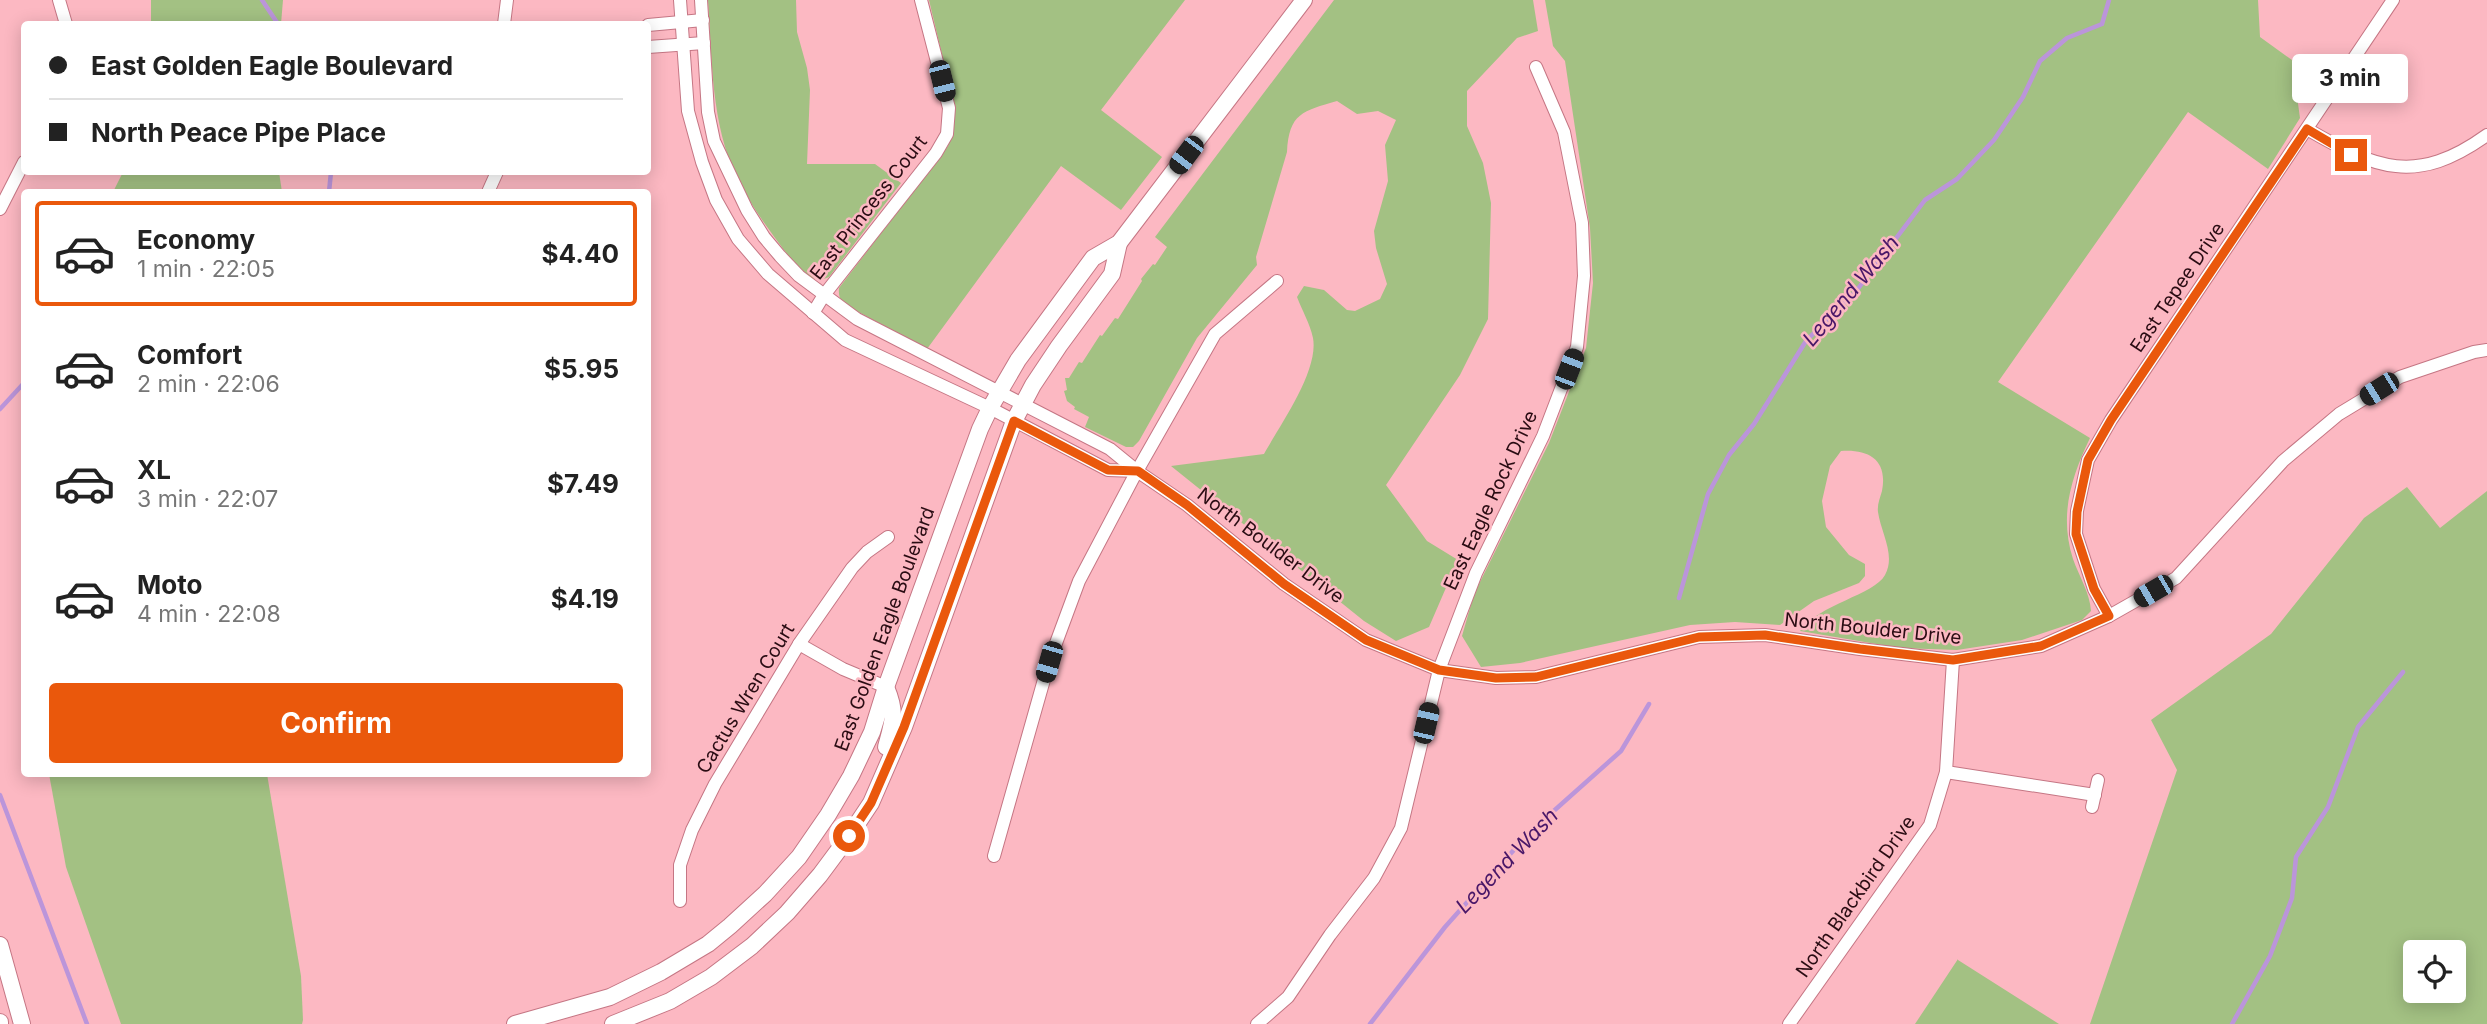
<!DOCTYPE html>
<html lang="en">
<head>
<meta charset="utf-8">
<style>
  body { margin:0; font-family:Inter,sans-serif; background:#f6f6f6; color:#222; height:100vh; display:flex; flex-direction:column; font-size:26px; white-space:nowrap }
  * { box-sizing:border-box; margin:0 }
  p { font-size:23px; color:#767676 }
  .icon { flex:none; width:38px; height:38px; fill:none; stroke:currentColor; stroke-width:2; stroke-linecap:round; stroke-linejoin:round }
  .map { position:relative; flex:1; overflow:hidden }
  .panel { position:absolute; left:21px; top:189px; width:630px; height:588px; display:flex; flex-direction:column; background:#fff; border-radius:7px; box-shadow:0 4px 18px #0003 }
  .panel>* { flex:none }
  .top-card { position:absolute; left:21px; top:21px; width:630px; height:154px; border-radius:7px; box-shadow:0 4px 18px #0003; display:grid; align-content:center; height:154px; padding:0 28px; background:#fff }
  .fabs { position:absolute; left:2403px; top:940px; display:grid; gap:14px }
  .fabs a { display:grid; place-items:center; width:63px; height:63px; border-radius:7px; background:#fff; box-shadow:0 4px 18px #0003; font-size:35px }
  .end { position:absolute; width:32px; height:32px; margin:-16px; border:9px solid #ea580c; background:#fff; box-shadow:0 0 0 4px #fff }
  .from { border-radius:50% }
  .bubble { position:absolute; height:49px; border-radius:7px; background:#fff; box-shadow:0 4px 18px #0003; font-size:23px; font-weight:700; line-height:49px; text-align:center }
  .car { position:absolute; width:21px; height:42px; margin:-21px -10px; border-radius:9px; box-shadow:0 0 5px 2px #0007; background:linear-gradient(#222 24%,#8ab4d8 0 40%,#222 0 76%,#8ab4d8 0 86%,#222 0) }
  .top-card b { display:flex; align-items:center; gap:24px; height:66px; font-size:26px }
  .top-card b+b { border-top:2px solid #e0e0e0 }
  .top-card i { width:18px; height:18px; background:#222 }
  ul { padding:12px 0 0; list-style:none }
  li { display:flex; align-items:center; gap:21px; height:105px; margin:0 14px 10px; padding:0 14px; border:4px solid transparent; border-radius:7px }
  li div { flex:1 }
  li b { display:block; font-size:26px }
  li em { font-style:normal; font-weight:700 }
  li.selected { border-color:#ea580c }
  li>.icon { width:63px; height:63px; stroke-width:1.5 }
  .button { display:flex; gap:14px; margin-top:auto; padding:14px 28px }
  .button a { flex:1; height:80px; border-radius:7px; background:#ea580c; color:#fff; font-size:28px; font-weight:700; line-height:80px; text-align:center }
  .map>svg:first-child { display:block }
  .green { fill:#a3c183; fill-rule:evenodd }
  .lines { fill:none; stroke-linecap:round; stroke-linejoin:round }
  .stream { stroke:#bb95da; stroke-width:4.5 }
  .minor-casing { stroke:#c57684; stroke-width:14 }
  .tertiary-casing { stroke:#c57684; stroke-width:18 }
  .minor { stroke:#fff; stroke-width:12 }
  .tertiary { stroke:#fff; stroke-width:16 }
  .route { stroke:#ea580c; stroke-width:9 }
  .labels { text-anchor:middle; stroke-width:5; stroke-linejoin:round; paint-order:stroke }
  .street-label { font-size:19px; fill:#2a0c13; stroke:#fcb8c2 }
  .water-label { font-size:21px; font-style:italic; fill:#491768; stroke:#fcb8c2 }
</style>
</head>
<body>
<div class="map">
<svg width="2487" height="1024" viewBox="0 0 2487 1024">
  <rect width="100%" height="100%" fill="#fcb8c2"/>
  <g class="green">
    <path d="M151,0H283L281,24H151Z"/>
    <path d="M708,0H796L797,32L807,68L810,90L807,164H875L901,183L829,277C812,286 797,268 787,254C769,230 751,206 737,178C711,124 712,59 708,0Z"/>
    <path d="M929,0H1185L1101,110L1162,157L1121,210L1061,166L927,349L851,308C842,302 838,300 839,288L948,146L954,123L953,101Z"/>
    <path d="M1334,0H1533L1538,31L1517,38L1467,91V126L1483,163L1491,203L1488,319L1460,375L1386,485L1427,541L1458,560L1429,627L1396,641L1364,621L1171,466L1264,454C1280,425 1319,371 1313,338C1310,324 1302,310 1297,297L1304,286L1324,290L1347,310L1355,311L1380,299L1387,284L1376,248L1374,231L1388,181L1385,145L1396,120L1378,111L1357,114L1337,101C1303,111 1289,113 1287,152L1256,257L1257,265L1197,338L1139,441L1133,447H1126L1085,427L1089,417L1074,409L1075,407L1067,401L1064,391L1067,390L1065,378H1069L1079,362L1082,363L1100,335L1102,336L1115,318L1118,319L1142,281L1141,279L1153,264L1155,265L1167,247L1155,237Z"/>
    <path d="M1545,0H2258L2260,37L2292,60L2300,118L2268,169L2188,112L1998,382L2090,438C2071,478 2059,515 2073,559C2079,576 2090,593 2091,611L2082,620L2022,640L1957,650L1900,648L1800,631C1819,604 1874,595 1885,575C1896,555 1881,533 1878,512C1877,505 1880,498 1882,491C1888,460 1869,449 1841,451L1830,466L1822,501L1826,527L1849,555L1865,564V576L1859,583L1814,601L1780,625L1735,622L1690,625L1520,663L1481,667L1462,636L1474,594L1549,443L1586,348L1593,283L1590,228L1565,61L1553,46Z"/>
    <path d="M123,172H279L282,192H113Z"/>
    <path d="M2407,487L2440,528L2487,491V1024H2090L2177,770L2151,720L2271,634L2364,518ZM2415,952H2454V990H2415Z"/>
    <path d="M49,774H267L301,976L303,1020L302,1024H121L66,867Z"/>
    <path d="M1958,959V960L2059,1024H1915Z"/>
  </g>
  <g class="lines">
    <g class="stream">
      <path d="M262,0L278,24"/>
      <path d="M329,192L331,172"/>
      <path d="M0,409L24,383"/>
      <path d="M1679,598L1708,494L1729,455L1754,424L1806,341L1857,290L1925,200L1957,179L1994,140L2023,97L2040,61L2067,38L2102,24L2109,0"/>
      <path d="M0,795L87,1024"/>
      <path d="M1370,1024L1445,927L1529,833L1621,751L1649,704"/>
      <path d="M2232,1024L2270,956L2292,898L2296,857L2328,807L2358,727L2403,672"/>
    </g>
    <defs>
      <g id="minor">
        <path d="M59,0L66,24"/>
        <path d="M680,0L688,111L702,162L716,200L738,239L768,274L845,340L990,408L1108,470L1137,471"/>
        <path d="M701,0L708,112L714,141L747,210L764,237L780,256L799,276L857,319L1110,449L1137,471L1187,505L1284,584L1366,640L1439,670L1496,678L1536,677L1699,637L1765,635L1860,649L1953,660L2041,646L2109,616L2176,578L2283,461L2339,414L2400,377L2474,352L2487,350"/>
        <path d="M504,24L507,0"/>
        <path d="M648,25L703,20"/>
        <path d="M648,47L704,43"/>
        <path d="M2307,129C2376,169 2416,186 2487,135"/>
        <path d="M488,192L497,172"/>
        <path d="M0,209L24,162"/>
        <path d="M813,313L824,295L936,153L947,134L949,108L921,0"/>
        <path d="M2109,616L2094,589L2076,534L2077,511L2088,460L2111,420L2393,0"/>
        <path d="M799,644L843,669L886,687"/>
        <path d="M1946,772L2095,795"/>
        <path d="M2092,807L2098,780"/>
        <path d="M994,856L1049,662L1079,581L1137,471L1215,334L1277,281"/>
        <path d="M680,901V865L692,830L715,784L799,644L852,568L867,552L888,537"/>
        <path d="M1257,1024L1288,997L1330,935L1374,878L1401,828L1439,670L1476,573L1543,436L1577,347L1584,276L1582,223L1564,132L1536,67"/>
        <path d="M1789,1024L1930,825L1946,772L1953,660"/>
      </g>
      <g id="tertiary">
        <path d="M886,687C897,713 893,721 886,747"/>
        <path d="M0,945L22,1024"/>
        <path d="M0,1022V1024"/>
        <path d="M515,1024L610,997L661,972L708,944L730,926L765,894L799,857L828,815L851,776L872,732L886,687L980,429L990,408L1018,360L1093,258L1119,243L1304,0"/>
        <path d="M613,1024L670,1001L711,977L752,946L787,913L820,875L849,836L871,803L904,727L1014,421L1033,385L1059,346L1112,274L1119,243"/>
      </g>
    </defs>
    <use href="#minor" class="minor-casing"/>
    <use href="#tertiary" class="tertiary-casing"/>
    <use href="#minor" class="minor"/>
    <use href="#tertiary" class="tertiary"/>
  </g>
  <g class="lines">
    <path class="route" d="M849,836L871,803L904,727L1014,421L1108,470L1138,471L1187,505L1284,584L1366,640L1439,670L1496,678L1536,677L1699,637L1765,635L1860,649L1953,660L2041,646L2109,616L2094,589L2076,534L2077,512L2088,460L2111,420L2307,129L2351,155"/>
  </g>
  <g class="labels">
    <g class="street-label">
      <text transform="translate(868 207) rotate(-52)" y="7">East Princess Court</text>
      <text transform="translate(2177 287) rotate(-56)" y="7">East Tepee Drive</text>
      <text transform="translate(1490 500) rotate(-65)" y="7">East Eagle Rock Drive</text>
      <text transform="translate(1271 545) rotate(37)" y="7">North Boulder Drive</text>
      <text transform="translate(1873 628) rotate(6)" y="7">North Boulder Drive</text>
      <text transform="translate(884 629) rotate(-70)" y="7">East Golden Eagle Boulevard</text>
      <text transform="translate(745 698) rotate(-59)" y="7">Cactus Wren Court</text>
      <text transform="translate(1855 896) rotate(-55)" y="7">North Blackbird Drive</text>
    </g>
    <g class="water-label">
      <text transform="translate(1851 291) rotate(-50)" y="7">Legend Wash</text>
      <text transform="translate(1507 861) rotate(-46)" y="7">Legend Wash</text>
    </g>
  </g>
</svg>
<div class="fabs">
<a><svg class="icon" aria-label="locate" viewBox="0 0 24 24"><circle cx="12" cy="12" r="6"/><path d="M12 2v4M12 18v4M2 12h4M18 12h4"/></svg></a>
</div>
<i class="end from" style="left:849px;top:836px"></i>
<i class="end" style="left:2351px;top:155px"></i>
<div class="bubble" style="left:2292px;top:54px;width:116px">3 min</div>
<i class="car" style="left:942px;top:81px;rotate:166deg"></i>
<i class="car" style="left:1186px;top:155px;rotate:217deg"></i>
<i class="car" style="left:1569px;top:369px;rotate:21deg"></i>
<i class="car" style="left:2379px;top:389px;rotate:238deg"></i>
<i class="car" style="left:2153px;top:591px;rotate:240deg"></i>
<i class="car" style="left:1049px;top:662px;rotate:196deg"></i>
<i class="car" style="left:1426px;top:723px;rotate:13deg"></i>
<div class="top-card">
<b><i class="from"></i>East Golden Eagle Boulevard</b>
<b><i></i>North Peace Pipe Place</b>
</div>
<section class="panel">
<ul>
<li class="selected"><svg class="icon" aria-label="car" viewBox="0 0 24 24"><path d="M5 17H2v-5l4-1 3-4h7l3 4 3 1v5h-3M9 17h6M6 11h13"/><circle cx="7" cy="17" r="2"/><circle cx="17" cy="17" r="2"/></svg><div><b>Economy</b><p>1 min · 22:05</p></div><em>$4.40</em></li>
<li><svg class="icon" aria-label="car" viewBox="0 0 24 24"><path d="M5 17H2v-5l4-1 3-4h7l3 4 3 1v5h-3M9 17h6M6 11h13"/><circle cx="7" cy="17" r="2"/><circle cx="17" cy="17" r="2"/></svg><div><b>Comfort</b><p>2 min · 22:06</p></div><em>$5.95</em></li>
<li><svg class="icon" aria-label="car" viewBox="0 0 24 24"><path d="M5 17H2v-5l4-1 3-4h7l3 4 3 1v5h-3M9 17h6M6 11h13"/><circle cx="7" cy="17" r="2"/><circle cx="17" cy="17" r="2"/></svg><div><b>XL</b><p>3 min · 22:07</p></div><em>$7.49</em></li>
<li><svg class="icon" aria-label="car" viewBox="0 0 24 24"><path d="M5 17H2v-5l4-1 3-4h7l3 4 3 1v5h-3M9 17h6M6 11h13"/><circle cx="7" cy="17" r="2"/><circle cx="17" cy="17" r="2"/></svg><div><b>Moto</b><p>4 min · 22:08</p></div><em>$4.19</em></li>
</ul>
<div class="button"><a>Confirm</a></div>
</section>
</div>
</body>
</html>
